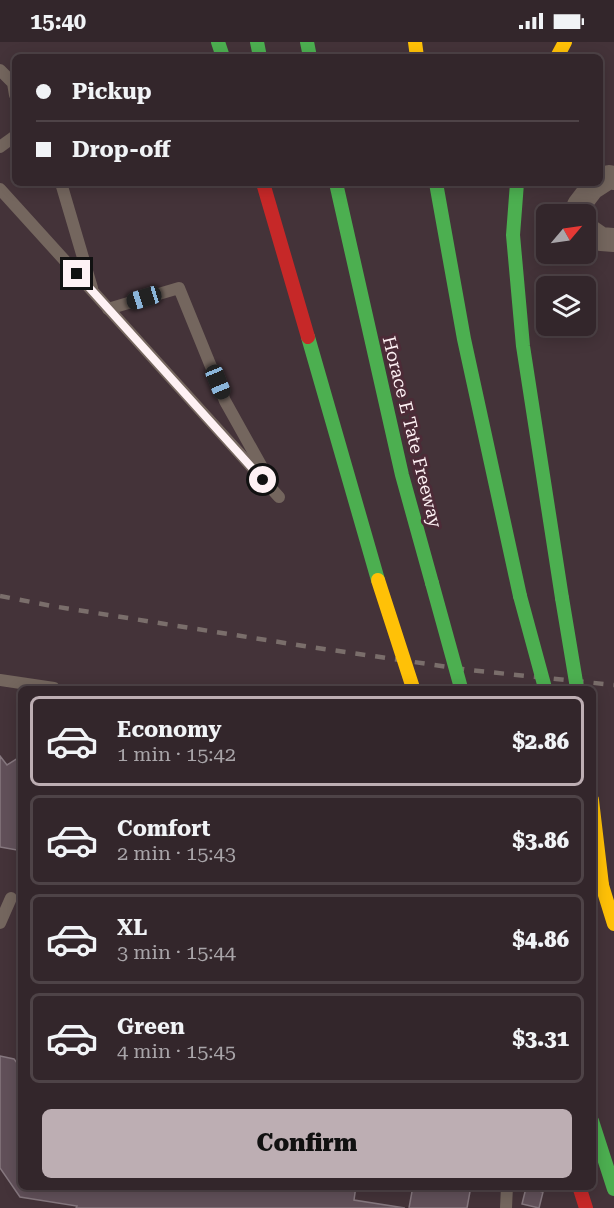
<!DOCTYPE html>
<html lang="en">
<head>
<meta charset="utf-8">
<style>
  body { margin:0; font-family:"Roboto Serif",serif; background:#3e3237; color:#f1f3f6; height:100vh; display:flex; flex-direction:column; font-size:22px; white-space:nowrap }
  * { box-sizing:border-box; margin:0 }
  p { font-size:20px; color:#a9a5a9 }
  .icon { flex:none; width:33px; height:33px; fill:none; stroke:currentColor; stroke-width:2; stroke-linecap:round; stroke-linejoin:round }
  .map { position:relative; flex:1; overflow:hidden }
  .side { position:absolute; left:18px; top:644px; width:578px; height:504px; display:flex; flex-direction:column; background:#33262b; border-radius:9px; box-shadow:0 3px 15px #0003,0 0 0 2px #4e4347 }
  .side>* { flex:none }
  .banner { position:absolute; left:12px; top:12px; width:591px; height:132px; border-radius:9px; box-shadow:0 3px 15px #0003,0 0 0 2px #4e4347; display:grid; align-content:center; height:132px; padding:0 24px; background:#33262b }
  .needle { width:39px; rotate:61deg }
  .buttons { position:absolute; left:536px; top:162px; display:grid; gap:12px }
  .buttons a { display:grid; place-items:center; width:60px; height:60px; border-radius:9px; background:#33262b; box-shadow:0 3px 15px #0003,0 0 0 2px #4e4347; font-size:30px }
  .end { position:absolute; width:27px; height:27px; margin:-14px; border:8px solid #fef1f4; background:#111; box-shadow:0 0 0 3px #111 }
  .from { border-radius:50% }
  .car { position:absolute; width:18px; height:36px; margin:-18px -9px; border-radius:8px; box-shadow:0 0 4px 2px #0007; background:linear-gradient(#222 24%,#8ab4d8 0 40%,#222 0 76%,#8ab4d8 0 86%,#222 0) }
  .banner b { display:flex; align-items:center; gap:21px; height:57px; font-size:22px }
  .banner b+b { border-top:2px solid #4e4347 }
  .banner i { width:15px; height:15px; background:#f1f3f6 }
  ul { padding:10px 0 0; list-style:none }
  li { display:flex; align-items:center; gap:18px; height:90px; margin:0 12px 9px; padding:0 12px; border:3px solid #4e4347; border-radius:9px }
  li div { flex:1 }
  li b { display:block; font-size:22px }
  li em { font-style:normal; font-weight:800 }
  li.selected { border-color:#bdaeb3 }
  li>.icon { width:54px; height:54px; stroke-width:1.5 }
  .button { display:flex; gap:12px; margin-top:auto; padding:12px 24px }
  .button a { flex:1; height:69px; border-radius:9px; background:#bdaeb3; color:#111; font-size:24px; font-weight:800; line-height:69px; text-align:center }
  .status { display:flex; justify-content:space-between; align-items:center; height:42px; padding:0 30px; background:#33262b; direction:ltr }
  .status svg { height:16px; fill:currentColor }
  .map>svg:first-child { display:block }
  .building { fill:#615059; stroke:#86787f; stroke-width:1.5 }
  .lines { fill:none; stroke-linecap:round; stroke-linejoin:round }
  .lane { stroke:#74665e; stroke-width:12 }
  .street { stroke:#74665e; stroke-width:24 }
  .fast { stroke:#4caf50; stroke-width:14 }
  .slow { stroke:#ffc107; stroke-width:14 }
  .jam { stroke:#c62828; stroke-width:14 }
  .rail { stroke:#7a6e6b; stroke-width:4.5; stroke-dasharray:10 10; stroke-linecap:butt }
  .fast-bridge { stroke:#4caf50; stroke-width:14 }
  .slow-bridge { stroke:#ffc107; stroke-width:14 }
  .route { stroke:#fef1f4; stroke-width:8 }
  .labels { text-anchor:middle; stroke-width:6; stroke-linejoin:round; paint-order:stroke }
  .street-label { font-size:18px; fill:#fef1f4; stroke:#4c2b37 }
</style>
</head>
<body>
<div class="status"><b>15:40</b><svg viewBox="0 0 49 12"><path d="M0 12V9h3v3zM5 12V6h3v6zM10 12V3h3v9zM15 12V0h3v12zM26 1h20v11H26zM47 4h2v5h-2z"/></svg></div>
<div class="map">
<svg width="614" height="1166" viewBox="0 0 614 1166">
  <rect width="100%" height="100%" fill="#443339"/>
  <g class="building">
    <path d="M0,714L7,723L21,714V805L17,808L0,805Z"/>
    <path d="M0,1014L14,1017L21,1026V1144H356L354,1158L405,1166H76L77,1164L20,1155L0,1126Z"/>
    <path d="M413,1144H471L467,1166H409Z"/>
    <path d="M526,1146L543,1150L539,1166L522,1162Z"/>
  </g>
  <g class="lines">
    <g class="lane">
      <path d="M0,28L13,41L15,53"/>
      <path d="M0,105L15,94"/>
      <path d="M61,141L92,246"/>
      <path d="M0,147L279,455"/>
      <path d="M108,267L179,246L225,359L268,436"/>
      <path d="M0,638L54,646"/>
      <path d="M0,881L11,856"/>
      <path d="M506,1166L507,1144"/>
    </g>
    <g class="street">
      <path d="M580,172L579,163L592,146L609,135L614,136"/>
      <path d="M585,186L601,197L614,198"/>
    </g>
    <g class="fast">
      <path d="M218,0L223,15"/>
      <path d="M257,0L260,15"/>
      <path d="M307,0L310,15"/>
      <path d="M336,141L402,433L432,541"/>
      <path d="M436,141L464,297L520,554"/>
      <path d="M517,141L513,193L523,304L562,556"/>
      <path d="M308,295L378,538"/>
      <path d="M592,1079L614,1147"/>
    </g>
    <g class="slow">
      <path d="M415,0L417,15"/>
      <path d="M557,15L565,0"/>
      <path d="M592,758L602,843"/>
      <path d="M596,824L614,882"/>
    </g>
    <g class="jam">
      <path d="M263,141L308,295"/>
      <path d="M579,1144L586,1166"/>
    </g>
    <path class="rail" d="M0,554L52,564L304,604L469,628L614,643"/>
    <g class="fast-bridge">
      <path d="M432,541L461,646"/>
      <path d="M520,554L545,646"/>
      <path d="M562,556L577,646"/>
    </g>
    <path class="slow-bridge" d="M378,538L413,646"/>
  </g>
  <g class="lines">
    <path class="route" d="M77,232L263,438"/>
  </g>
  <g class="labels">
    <g class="street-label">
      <text transform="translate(412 390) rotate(76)" y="6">Horace E Tate Freeway</text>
    </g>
  </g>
</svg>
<div class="buttons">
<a><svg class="needle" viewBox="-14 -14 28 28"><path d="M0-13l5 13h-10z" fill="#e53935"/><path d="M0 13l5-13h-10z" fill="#a9a5a9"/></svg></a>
<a><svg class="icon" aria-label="layers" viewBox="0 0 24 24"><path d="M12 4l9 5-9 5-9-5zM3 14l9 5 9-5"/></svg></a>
</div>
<i class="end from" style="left:263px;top:438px"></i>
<i class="end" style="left:77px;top:232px"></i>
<i class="car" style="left:144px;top:256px;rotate:253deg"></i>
<i class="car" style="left:218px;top:340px;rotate:158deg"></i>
<div class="banner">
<b><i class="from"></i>Pickup</b>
<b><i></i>Drop-off</b>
</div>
<section class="side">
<ul>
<li class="selected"><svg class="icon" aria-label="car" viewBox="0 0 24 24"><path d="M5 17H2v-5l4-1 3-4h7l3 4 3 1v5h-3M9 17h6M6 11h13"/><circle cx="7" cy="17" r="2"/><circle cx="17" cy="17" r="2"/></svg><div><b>Economy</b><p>1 min · 15:42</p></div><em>$2.86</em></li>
<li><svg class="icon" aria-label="car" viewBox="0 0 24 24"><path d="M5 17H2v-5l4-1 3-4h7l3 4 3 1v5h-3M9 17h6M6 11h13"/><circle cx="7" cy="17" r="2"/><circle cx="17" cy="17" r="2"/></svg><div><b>Comfort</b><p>2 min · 15:43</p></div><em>$3.86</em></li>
<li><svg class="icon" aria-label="car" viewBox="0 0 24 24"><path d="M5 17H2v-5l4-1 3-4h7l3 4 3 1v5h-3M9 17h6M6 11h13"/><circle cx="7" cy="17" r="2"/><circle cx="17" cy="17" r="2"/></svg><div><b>XL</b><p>3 min · 15:44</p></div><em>$4.86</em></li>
<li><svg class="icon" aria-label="car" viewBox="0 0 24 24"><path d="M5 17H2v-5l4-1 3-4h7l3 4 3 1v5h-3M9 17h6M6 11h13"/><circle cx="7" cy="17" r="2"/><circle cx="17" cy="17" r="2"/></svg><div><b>Green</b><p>4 min · 15:45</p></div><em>$3.31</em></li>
</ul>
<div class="button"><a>Confirm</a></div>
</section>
</div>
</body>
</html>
